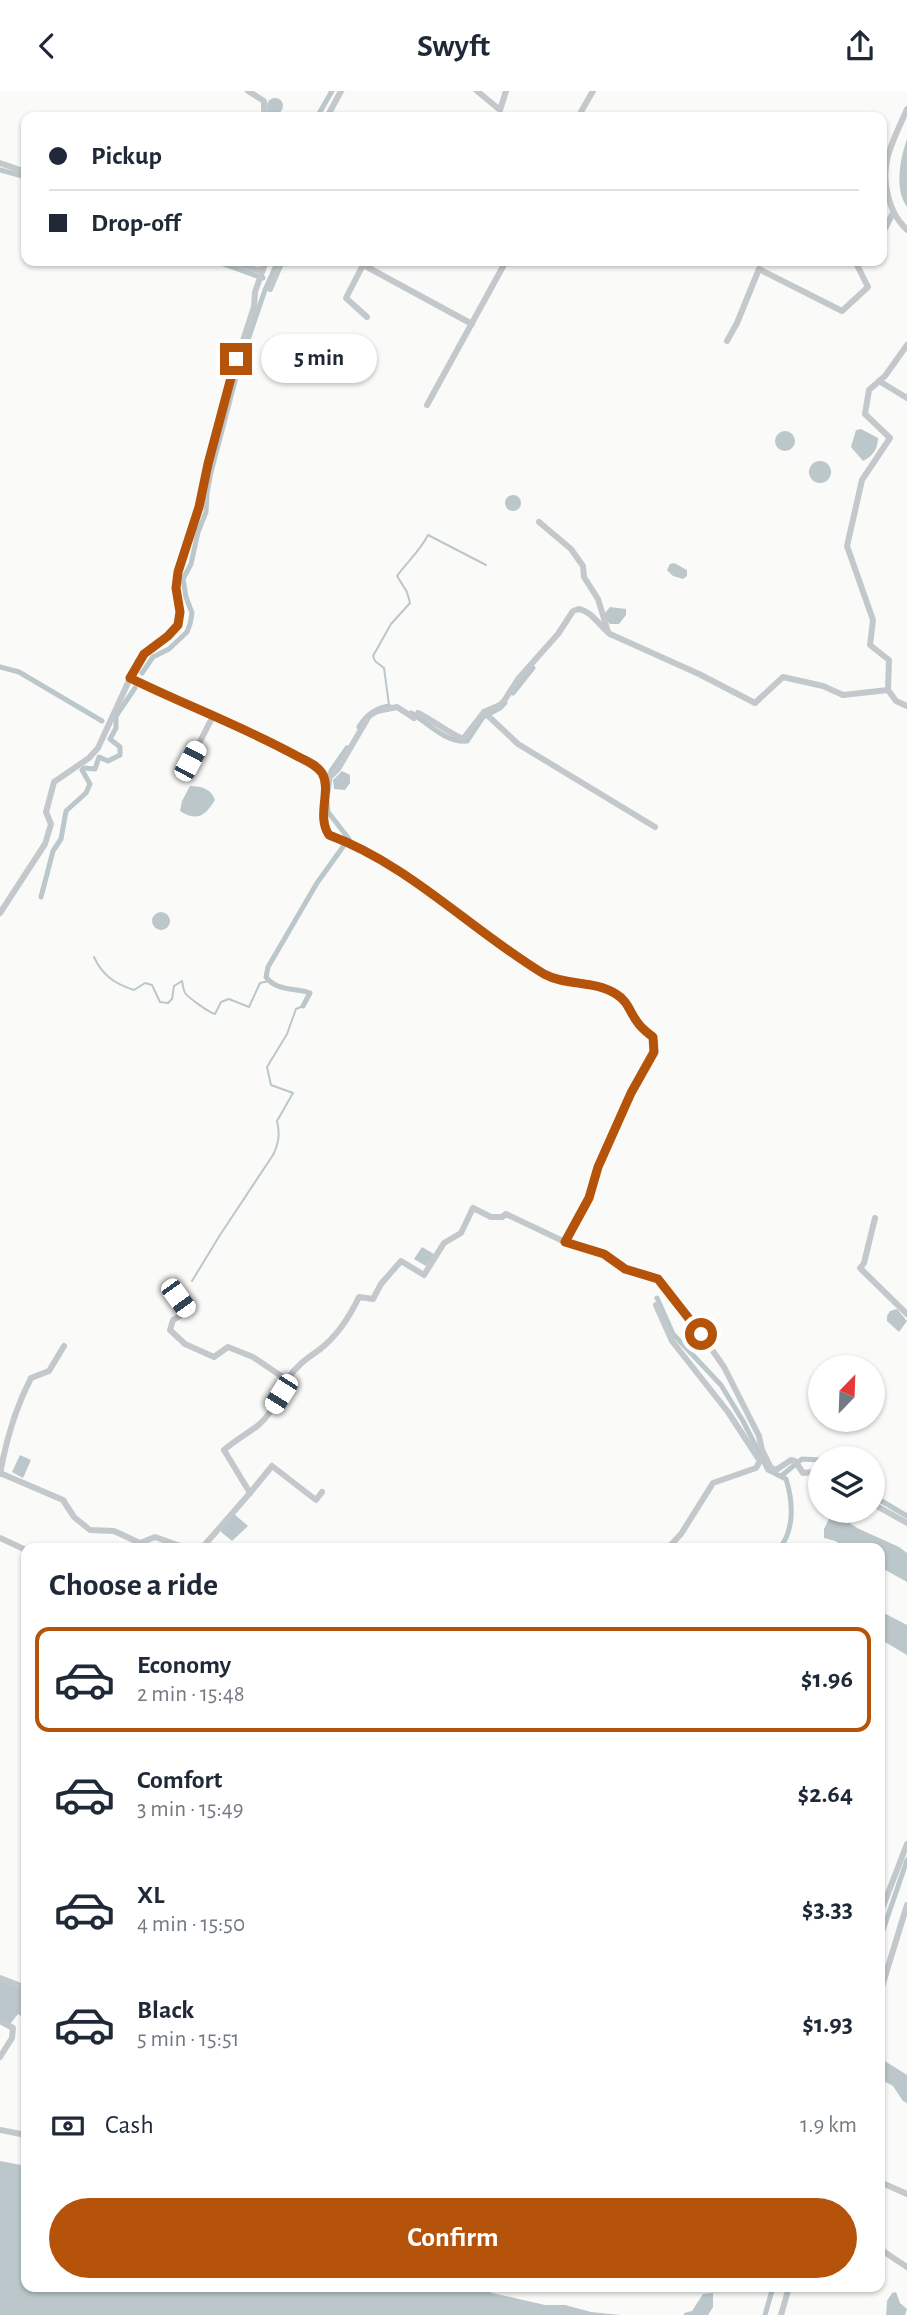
<!DOCTYPE html>
<html lang="en">
<head>
<meta charset="utf-8">
<style>
  body { margin:0; font-family:"Alegreya Sans",sans-serif; background:#f6f6f7; color:#1f2937; height:100vh; display:flex; flex-direction:column; font-size:26px; white-space:nowrap }
  * { box-sizing:border-box; margin:0 }
  p { font-size:23px; color:#747a83 }
  .icon { flex:none; width:38px; height:38px; fill:none; stroke:currentColor; stroke-width:2; stroke-linecap:round; stroke-linejoin:round }
  .map { position:relative; flex:1; overflow:hidden }
  .drawer { position:absolute; left:21px; top:1452px; width:864px; height:749px; display:flex; flex-direction:column; background:#fff; border-radius:14px; box-shadow:0 2px 5px #0004 }
  .drawer>* { flex:none }
  .banner { position:absolute; left:21px; top:21px; width:866px; height:154px; border-radius:14px; box-shadow:0 2px 5px #0004; display:grid; align-content:center; height:154px; padding:0 28px; background:#fff }
  .needle { width:46px; rotate:23deg }
  .buttons { position:absolute; left:808px; top:1264px; display:grid; gap:14px }
  .buttons a { display:grid; place-items:center; width:77px; height:77px; border-radius:50%; background:#fff; box-shadow:0 2px 5px #0004; font-size:35px }
  .end { position:absolute; width:32px; height:32px; margin:-16px; border:9px solid #b45309; background:#fff; box-shadow:0 0 0 4px #fff }
  .from { border-radius:50% }
  .bubble { position:absolute; height:49px; border-radius:24px; background:#fff; box-shadow:0 2px 5px #0004; font-size:23px; font-weight:600; line-height:49px; text-align:center }
  .car { position:absolute; width:21px; height:42px; margin:-21px -10px; border-radius:9px; box-shadow:0 0 5px 2px #0007; background:linear-gradient(#fff 24%,#345 0 40%,#fff 0 76%,#345 0 86%,#fff 0) }
  .banner b { display:flex; align-items:center; gap:24px; height:66px; font-size:26px }
  .banner b+b { border-top:2px solid #e0e1e3 }
  .banner i { width:18px; height:18px; background:#1f2937 }
  ul { padding:0; list-style:none }
  li { display:flex; align-items:center; gap:21px; height:105px; margin:0 14px 10px; padding:0 14px; border:4px solid transparent; border-radius:14px }
  li div { flex:1 }
  li b { display:block; font-size:26px }
  li em { font-style:normal; font-weight:600 }
  li.current { border-color:#b45309 }
  li>.icon { width:63px; height:63px; stroke-width:1.5 }
  h2 { padding:0 28px; font-size:32px; line-height:84px }
  .pay { display:flex; align-items:center; gap:18px; height:77px; padding:0 28px; font-size:26px }
  .pay p { margin-inline-start:auto }
  .primary-button { display:flex; gap:14px; margin-top:auto; padding:14px 28px }
  .primary-button a { flex:1; height:80px; border-radius:42px; background:#b45309; color:#fff; font-size:28px; font-weight:600; line-height:80px; text-align:center }
  header { display:flex; justify-content:space-between; align-items:center; height:91px; padding:0 28px; background:#fff; font-size:32px; font-weight:600 }
  .map>svg:first-child { display:block }
  .water { fill:#bbc7cb }
  .lines { fill:none; stroke-linecap:round; stroke-linejoin:round }
  .stream { stroke:#bbc7cb; stroke-width:2 }
  .canal { stroke:#bbc7cb; stroke-width:5 }
  .minor { stroke:#c3c8cc; stroke-width:6 }
  .route { stroke:#b45309; stroke-width:9 }
</style>
</head>
<body>
<header><svg class="icon" aria-label="back" viewBox="0 0 24 24"><path d="M15 5l-7 7 7 7"/></svg>Swyft<svg class="icon" aria-label="share" viewBox="0 0 24 24"><path d="M12 15V3M7 8l5-5 5 5M5 13v7h14v-7"/></svg></header>
<div class="map">
<svg width="907" height="2224" viewBox="0 0 907 2224">
  <rect width="100%" height="100%" fill="#fafaf8"/>
  <g class="water">
    <circle cx="275" cy="15" r="8"/>
    <path d="M907,48V116C894,98 900,68 907,48Z"/>
    <path d="M861,338L878,347C878,358 872,366 863,370L851,356L856,339Z"/>
    <circle cx="785" cy="350" r="10"/>
    <circle cx="820" cy="381" r="11"/>
    <circle cx="513" cy="412" r="8"/>
    <path d="M674,472L687,479V485L683,488L673,485L667,479L670,473Z"/>
    <path d="M610,516L626,518V524L619,533H610L606,529L605,522Z"/>
    <path d="M342,680L350,684V692L345,699L334,698L333,689Z"/>
    <path d="M190,695C202,695 211,698 215,709C205,725 197,731 180,720L182,710Z"/>
    <circle cx="161" cy="830" r="9"/>
    <path d="M422,1156L434,1163L426,1175L414,1168Z"/>
    <path d="M897,1218L907,1230L899,1241L887,1230V1225L890,1220Z"/>
    <path d="M20,1364L31,1369L23,1387L12,1381Z"/>
    <path d="M833,1420L857,1437L899,1456L907,1462V1491L880,1476V1458H848L835,1450L824,1447V1438Z"/>
    <path d="M234,1423L248,1435L232,1450L221,1441V1437Z"/>
    <path d="M880,1520L907,1534V1564L880,1548Z"/>
    <path d="M0,1890L26,1900V1928L18,1923L10,1933L0,1928Z"/>
    <path d="M880,1967L907,1984V2012L903,2010L893,1995L880,1988Z"/>
    <path d="M0,2070L26,2075V2196H477L492,2202L545,2214H565L591,2221L621,2224H0Z"/>
    <path d="M896,2201L900,2212L907,2218L905,2224H886L887,2210L892,2202Z"/>
    <path d="M713,2202V2216L708,2224H684V2222L692,2220L703,2203Z"/>
  </g>
  <g class="lines">
    <g class="stream">
      <path d="M389,614L384,577L375,570L373,565L391,533L410,512L407,501L397,485C407,471 420,460 428,444L486,474"/>
      <path d="M94,866C102,884 115,893 134,899L145,892L152,894L160,911L168,912L172,908L174,895L182,890C183,894 183,898 185,902C189,907 208,921 215,923L221,911L229,908L249,916L260,892L269,890"/>
      <path d="M192,1190L220,1144L273,1064C279,1052 280,1043 277,1030L293,1002L271,994L267,976L287,943L296,918L303,915"/>
    </g>
    <g class="canal">
      <path d="M317,26L332,0"/>
      <path d="M0,79L26,86"/>
      <path d="M215,170L263,187"/>
      <path d="M0,576L19,581L102,630"/>
      <path d="M142,582L153,566L169,558L187,541L190,533L192,522L186,506L183,488L191,473L198,441L206,421L207,402L211,381L239,275L265,199L278,170"/>
      <path d="M513,602L533,577"/>
      <path d="M411,622C429,632 445,652 467,650L483,626L500,617L505,612"/>
      <path d="M359,636C366,624 375,617 389,615"/>
      <path d="M328,701L331,680L347,657"/>
      <path d="M327,711L328,721L349,748"/>
      <path d="M41,806L53,760L61,748L66,720L86,702L90,693L82,679L84,677L95,678L99,666L108,670L120,664V656L110,648L116,637V625L135,597"/>
      <path d="M303,915L310,902C295,897 276,900 266,886L268,876L317,792L345,753"/>
      <path d="M657,1207L673,1243L721,1294L743,1330L768,1379L786,1388C793,1410 795,1439 779,1458"/>
      <path d="M781,1385L802,1368L821,1369"/>
      <path d="M873,1405L907,1425"/>
      <path d="M880,1848L907,1769"/>
      <path d="M765,2224L773,2196"/>
    </g>
    <g class="minor">
      <path d="M248,0L264,10V19L274,26"/>
      <path d="M477,0L500,19L506,0"/>
      <path d="M907,18C894,49 879,71 888,105C892,119 896,128 907,139"/>
      <path d="M327,26L341,0"/>
      <path d="M578,26L593,0"/>
      <path d="M0,72L26,81"/>
      <path d="M882,143L893,122"/>
      <path d="M232,170L257,179L263,178"/>
      <path d="M356,170L472,233"/>
      <path d="M363,174L346,207L367,226"/>
      <path d="M270,198L282,170"/>
      <path d="M727,250L737,232L759,178L842,220L868,196L855,170"/>
      <path d="M879,290L907,307"/>
      <path d="M427,314L506,170"/>
      <path d="M539,431L571,458L583,475L584,486L598,508L608,541"/>
      <path d="M130,587C185,613 242,635 295,664C304,670 316,673 322,682C332,699 316,725 329,744C410,774 471,839 544,883C566,895 595,889 616,903C628,910 630,922 637,932C642,938 648,942 653,946L654,961L631,1002L598,1076L589,1107L565,1151"/>
      <path d="M888,599L896,610L907,615"/>
      <path d="M484,621L518,653L655,736"/>
      <path d="M418,622C434,630 447,641 463,648L484,621L500,614L504,610L518,588L558,543L573,520L579,518C593,521 599,535 610,543L699,583L755,612L783,586L823,595L843,604L888,599L889,569L870,554L873,529L847,455L862,389L890,347L865,323L869,299L885,285L907,254"/>
      <path d="M324,685L332,684L338,678L369,625L377,620L397,616L414,627"/>
      <path d="M188,686L190,670L213,625"/>
      <path d="M0,822L45,753L51,733L46,721L54,691L89,667L98,657L138,570L178,534L180,521L176,497L178,481L199,416L231,286L254,216L255,201L266,170"/>
      <path d="M875,1127L864,1172L860,1177L907,1223"/>
      <path d="M178,1207L188,1220L173,1229L170,1239L185,1253L214,1266L228,1256L253,1266L287,1289C279,1305 271,1325 256,1336C245,1344 234,1350 224,1359L250,1402L201,1458"/>
      <path d="M656,1214L672,1250L728,1321L760,1370L756,1377L713,1392L681,1443L667,1458"/>
      <path d="M287,1289C296,1275 306,1268 319,1259C336,1246 350,1225 359,1206L373,1208L381,1193L401,1170L424,1184L444,1152L461,1142L473,1117L491,1126H502L506,1123L565,1151L604,1163L625,1178L658,1188L690,1227L724,1276L759,1345L762,1359L771,1377L776,1379L791,1369L795,1370L803,1382L821,1380"/>
      <path d="M0,1382L63,1409L74,1426L90,1439L114,1440L140,1452L155,1446L189,1458"/>
      <path d="M0,1383C6,1349 15,1318 31,1287L49,1280L64,1255"/>
      <path d="M250,1402L272,1375L316,1409L322,1401"/>
      <path d="M873,1413L907,1432"/>
      <path d="M0,1447L26,1459"/>
      <path d="M880,1823L907,1753"/>
      <path d="M0,1887L26,1897"/>
      <path d="M880,1902L907,1814"/>
      <path d="M0,1930L13,1937L12,1947L0,1966"/>
      <path d="M0,2039L26,2044"/>
      <path d="M880,2091L907,2103"/>
      <path d="M880,2158L907,2176"/>
      <path d="M781,2224L789,2196"/>
    </g>
  </g>
  <g class="lines">
    <path class="route" d="M236,268L208,373L199,416L178,481L176,497L180,521L178,534L168,545L144,563L130,587C185,614 242,635 295,664C304,669 316,673 322,682C332,699 316,725 329,744C410,774 471,839 544,883C566,895 594,889 616,903C628,910 630,922 638,932C642,938 648,942 653,946L654,961L631,1002L598,1076L589,1107L565,1151L604,1163L625,1178L658,1188L701,1243"/>
  </g>
</svg>
<div class="buttons">
<a><svg class="needle" viewBox="-14 -14 28 28"><path d="M0-13l5 13h-10z" fill="#e53935"/><path d="M0 13l5-13h-10z" fill="#747a83"/></svg></a>
<a><svg class="icon" aria-label="layers" viewBox="0 0 24 24"><path d="M12 4l9 5-9 5-9-5zM3 14l9 5 9-5"/></svg></a>
</div>
<i class="end from" style="left:701px;top:1243px"></i>
<i class="end" style="left:236px;top:268px"></i>
<div class="bubble" style="left:261px;top:243px;width:116px">5 min</div>
<i class="car" style="left:190px;top:670px;rotate:28deg"></i>
<i class="car" style="left:178px;top:1207px;rotate:144deg"></i>
<i class="car" style="left:281px;top:1303px;rotate:212deg"></i>
<div class="banner">
<b><i class="from"></i>Pickup</b>
<b><i></i>Drop-off</b>
</div>
<section class="drawer">
<h2>Choose a ride</h2>
<ul>
<li class="current"><svg class="icon" aria-label="car" viewBox="0 0 24 24"><path d="M5 17H2v-5l4-1 3-4h7l3 4 3 1v5h-3M9 17h6M6 11h13"/><circle cx="7" cy="17" r="2"/><circle cx="17" cy="17" r="2"/></svg><div><b>Economy</b><p>2 min · 15:48</p></div><em>$1.96</em></li>
<li><svg class="icon" aria-label="car" viewBox="0 0 24 24"><path d="M5 17H2v-5l4-1 3-4h7l3 4 3 1v5h-3M9 17h6M6 11h13"/><circle cx="7" cy="17" r="2"/><circle cx="17" cy="17" r="2"/></svg><div><b>Comfort</b><p>3 min · 15:49</p></div><em>$2.64</em></li>
<li><svg class="icon" aria-label="car" viewBox="0 0 24 24"><path d="M5 17H2v-5l4-1 3-4h7l3 4 3 1v5h-3M9 17h6M6 11h13"/><circle cx="7" cy="17" r="2"/><circle cx="17" cy="17" r="2"/></svg><div><b>XL</b><p>4 min · 15:50</p></div><em>$3.33</em></li>
<li><svg class="icon" aria-label="car" viewBox="0 0 24 24"><path d="M5 17H2v-5l4-1 3-4h7l3 4 3 1v5h-3M9 17h6M6 11h13"/><circle cx="7" cy="17" r="2"/><circle cx="17" cy="17" r="2"/></svg><div><b>Black</b><p>5 min · 15:51</p></div><em>$1.93</em></li>
</ul>
<div class="pay"><svg class="icon" aria-label="cash" viewBox="0 0 24 24"><path d="M3 7h18v10H3z"/><circle cx="12" cy="12" r="2"/></svg>Cash<p>1.9 km</p></div>
<div class="primary-button"><a>Confirm</a></div>
</section>
</div>
</body>
</html>
